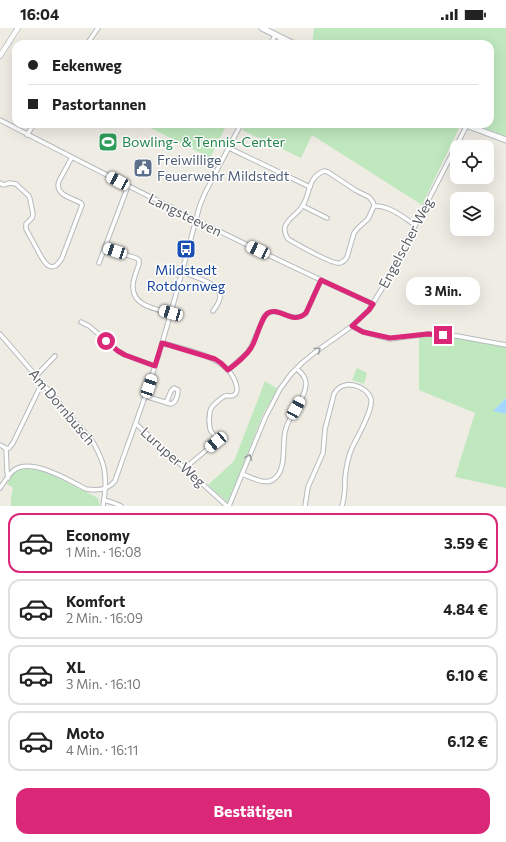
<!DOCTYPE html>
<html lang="de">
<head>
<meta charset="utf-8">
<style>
  body { margin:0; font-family:Commissioner,sans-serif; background:#f6f6f6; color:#222; height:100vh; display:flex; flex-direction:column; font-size:15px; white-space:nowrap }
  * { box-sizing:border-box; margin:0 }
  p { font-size:13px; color:#767676 }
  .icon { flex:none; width:22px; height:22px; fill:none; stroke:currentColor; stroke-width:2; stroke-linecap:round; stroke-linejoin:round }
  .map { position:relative; height:478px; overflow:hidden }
  .drawer { display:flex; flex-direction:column; background:#fff; flex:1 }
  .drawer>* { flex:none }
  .hud { position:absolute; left:12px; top:12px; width:482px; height:88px; border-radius:12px; box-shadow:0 4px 16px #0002; display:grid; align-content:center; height:88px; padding:0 16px; background:#fff }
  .tools { position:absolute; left:450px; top:112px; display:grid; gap:8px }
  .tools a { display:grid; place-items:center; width:44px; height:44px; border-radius:8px; background:#fff; box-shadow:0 4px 16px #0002; font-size:20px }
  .end { position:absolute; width:18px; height:18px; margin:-9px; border:5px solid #db2777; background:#fff; box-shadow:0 0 0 2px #fff }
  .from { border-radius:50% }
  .bubble { position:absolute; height:28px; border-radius:12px; background:#fff; box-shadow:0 4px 16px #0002; font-size:13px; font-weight:700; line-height:28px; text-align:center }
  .car { position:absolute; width:12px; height:24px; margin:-12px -6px; border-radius:5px; box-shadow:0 0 3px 1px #0007; background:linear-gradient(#fff 24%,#345 0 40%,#fff 0 76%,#345 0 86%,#fff 0) }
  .hud b { display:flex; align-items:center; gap:14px; height:38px; font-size:15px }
  .hud b+b { border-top:1px solid #e0e0e0 }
  .hud i { width:10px; height:10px; background:#222 }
  ul { padding:7px 0 0; list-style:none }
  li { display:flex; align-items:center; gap:12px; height:60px; margin:0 8px 6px; padding:0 8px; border:2px solid #e0e0e0; border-radius:12px }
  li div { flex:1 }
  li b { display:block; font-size:15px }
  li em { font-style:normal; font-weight:700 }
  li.on { border-color:#db2777 }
  li>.icon { width:36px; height:36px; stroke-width:1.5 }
  .action { display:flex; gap:8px; margin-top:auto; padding:8px 16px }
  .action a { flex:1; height:46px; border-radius:12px; background:#db2777; color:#fff; font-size:16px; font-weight:700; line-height:46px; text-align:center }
  .status { display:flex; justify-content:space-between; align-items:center; height:28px; padding:0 20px; background:#fff; direction:ltr }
  .status svg { height:11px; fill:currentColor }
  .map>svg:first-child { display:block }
  .green { fill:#bfe8bf }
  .water { fill:#a4d7ff }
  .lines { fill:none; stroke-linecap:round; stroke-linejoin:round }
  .minor-casing { stroke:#b6babe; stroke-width:5.5 }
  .tertiary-casing { stroke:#b6babe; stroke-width:6 }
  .secondary-casing { stroke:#b7bbc0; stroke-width:7 }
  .minor { stroke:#fff; stroke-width:3.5 }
  .tertiary { stroke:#fff; stroke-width:4.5 }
  .secondary { stroke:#fff; stroke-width:5 }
  .oneway { stroke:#9da0a3 }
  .route { stroke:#db2777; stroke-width:5 }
  .labels { text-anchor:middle; stroke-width:3; stroke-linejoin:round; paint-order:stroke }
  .leisure-label { font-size:14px; fill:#27864d; stroke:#fff; text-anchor:start }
  .service-label { font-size:14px; fill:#4e5e75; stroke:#fff; text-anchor:start }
  .street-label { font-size:14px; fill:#5c6065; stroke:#fff }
  .transit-label { font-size:14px; fill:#164399; stroke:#fff }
</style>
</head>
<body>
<div class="status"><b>16:04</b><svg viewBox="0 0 49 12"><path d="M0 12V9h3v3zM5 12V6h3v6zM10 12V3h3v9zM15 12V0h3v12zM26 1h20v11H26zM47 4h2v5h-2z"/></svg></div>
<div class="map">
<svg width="506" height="478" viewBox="0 0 506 478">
  <rect width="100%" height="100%" fill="#efece4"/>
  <g class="green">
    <path d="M314,0H506V109L474,96H490V16H312Z"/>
    <path d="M143,96H227L210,130Z"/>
    <path d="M245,96H449L459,100L422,177L312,107L301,130L242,102Z"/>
    <path d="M428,308L455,309L506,319V370L494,382L506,386V460L455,449L475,385L419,362V310Z"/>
    <path d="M357,340L367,345L364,356L352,352Z"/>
    <path d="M265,353L278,361L263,386L228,475L208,457L234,433Z"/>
    <path d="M30,439L40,441L98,470L100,478H11V471L13,460L7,456C14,443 15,441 30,439Z"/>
  </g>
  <path class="water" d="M506,370V386L493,383Z"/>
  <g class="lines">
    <defs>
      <g id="minor">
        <path d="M87,16L98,0"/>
        <path d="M271,16L275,7"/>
        <path d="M278,16L281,10"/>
        <path d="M0,92C123,156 247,219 373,276"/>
        <path d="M27,107L34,96"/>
        <path d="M229,120L310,159"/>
        <path d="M324,143L328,144L355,162L369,169L373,174L374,178L368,191L358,200L354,205L347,229C346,231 343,234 340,235C332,237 297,216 288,211C286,208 284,204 285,199C287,191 296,187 301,180C311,168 306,150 324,143Z"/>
        <path d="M0,155L3,157L10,155L16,156L29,168L30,171L33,186L32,190L26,196V201C30,208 33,214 37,221C43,233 51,249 62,230L82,177L81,175C72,170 54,167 59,153L72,129"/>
        <path d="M303,178L327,190"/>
        <path d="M374,178C389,177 403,189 415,197"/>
        <path d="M105,220L136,230L139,232V236C137,242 133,250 133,258C132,278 156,281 171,285"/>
        <path d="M99,235L128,158"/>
        <path d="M182,244C192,248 221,255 220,269C220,274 216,279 213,283"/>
        <path d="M81,294L89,298L118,323L125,327L155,338"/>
        <path d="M352,298L363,304L390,311L428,306L457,308L506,317"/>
        <path d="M0,306L93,414C97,422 102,430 104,440C106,451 105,467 103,478"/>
        <path d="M162,315C186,322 228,328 236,356C237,359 238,365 234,367C232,369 228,367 225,368C221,370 211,378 210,383C209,388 209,396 210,401C212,408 218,406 216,414L185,440"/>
        <path d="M228,342L248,324L251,319L264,289C277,273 291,299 306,285L321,252"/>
        <path d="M36,348L55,328"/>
        <path d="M145,368L171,376C176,375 178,367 178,362L174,360L171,363L166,375"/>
        <path d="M136,396L227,478"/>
        <path d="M0,417L4,419L6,421L7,443L8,450"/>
        <path d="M6,421L9,420L13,415L42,355"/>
        <path d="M242,446C251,449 265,458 274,451C287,442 282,417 285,404C288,387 305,373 306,356C306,349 302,345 297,341"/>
        <path d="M0,460C4,455 8,447 13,443C30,428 70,453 86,461C97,463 108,462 115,453C128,415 143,377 155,338C172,285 185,231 200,177L205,165L241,96"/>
        <path d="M104,472L114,475L121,478"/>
        <path d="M229,478L265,390L280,361L291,346L302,335L314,325L352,298L369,282L387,252L467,97"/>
        <path d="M305,478L308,459L323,425L325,401L334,366C342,350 367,357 371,371C373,383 357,409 352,420C348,429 346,440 345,450C345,460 345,469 342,478"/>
      </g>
      <path id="tertiary" d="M0,28L18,0"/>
      <g id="secondary">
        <path d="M262,0L294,16"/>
        <path d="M463,96L506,112"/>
      </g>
    </defs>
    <use href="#minor" class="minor-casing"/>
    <use href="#tertiary" class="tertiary-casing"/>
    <use href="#secondary" class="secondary-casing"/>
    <use href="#minor" class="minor"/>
    <use href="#tertiary" class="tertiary"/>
    <use href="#secondary" class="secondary"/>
  </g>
  <defs><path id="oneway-chevron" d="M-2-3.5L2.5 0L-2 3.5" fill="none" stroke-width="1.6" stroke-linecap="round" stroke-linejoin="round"/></defs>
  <g class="oneway">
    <use href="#oneway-chevron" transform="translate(318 322) rotate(-36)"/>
    <use href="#oneway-chevron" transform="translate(249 429) rotate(-68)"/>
  </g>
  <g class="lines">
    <path class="route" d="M106,313L118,323L125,327L155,338L162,315L215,331L221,335L228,342C236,336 245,329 251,320C256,313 261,289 268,285C280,278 292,298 306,285L321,252L373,276L369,282L352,298L363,304L390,310L428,306L443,307"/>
  </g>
  <defs>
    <symbol id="stadium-square" viewBox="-11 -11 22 22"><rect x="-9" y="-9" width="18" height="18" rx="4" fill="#2e9e5b" stroke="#fff"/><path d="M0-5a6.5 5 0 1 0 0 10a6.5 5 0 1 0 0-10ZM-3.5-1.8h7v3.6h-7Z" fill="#fff"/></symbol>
    <symbol id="civic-square" viewBox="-11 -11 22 22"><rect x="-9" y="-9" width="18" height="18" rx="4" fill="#5c6f8a" stroke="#fff"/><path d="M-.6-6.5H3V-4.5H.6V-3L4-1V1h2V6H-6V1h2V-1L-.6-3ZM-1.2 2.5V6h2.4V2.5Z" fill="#fff"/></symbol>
    <symbol id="bus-square" viewBox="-11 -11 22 22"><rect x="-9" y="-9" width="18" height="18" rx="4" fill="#1a4fb4" stroke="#fff"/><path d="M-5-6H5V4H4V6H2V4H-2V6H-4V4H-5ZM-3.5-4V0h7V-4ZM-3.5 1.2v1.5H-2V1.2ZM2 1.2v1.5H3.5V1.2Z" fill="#fff"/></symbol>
  </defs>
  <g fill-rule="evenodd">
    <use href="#stadium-square" x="97" y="103" width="22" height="22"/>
    <use href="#civic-square" x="132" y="129" width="22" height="22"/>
    <use href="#bus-square" x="175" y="210" width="22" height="22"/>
  </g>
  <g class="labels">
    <g class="leisure-label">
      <text x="122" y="119">Bowling- &amp; Tennis-Center</text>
    </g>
    <g class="service-label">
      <text x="157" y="137">Freiwillige<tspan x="157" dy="16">Feuerwehr Mildstedt</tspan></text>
    </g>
    <g class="street-label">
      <text transform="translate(185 187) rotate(26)" y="5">Langsteeven</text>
      <text transform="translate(406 215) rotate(-62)" y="5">Engelscher Weg</text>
      <text transform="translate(62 379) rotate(50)" y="5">Am Dornbusch</text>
      <text transform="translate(173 429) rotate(42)" y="5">Luruper Weg</text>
    </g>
    <g class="transit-label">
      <text x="186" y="247">Mildstedt<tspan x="186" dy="16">Rotdornweg</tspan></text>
    </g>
  </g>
</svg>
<div class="tools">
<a><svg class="icon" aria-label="locate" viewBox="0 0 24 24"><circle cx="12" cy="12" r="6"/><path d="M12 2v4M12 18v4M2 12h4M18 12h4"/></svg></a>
<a><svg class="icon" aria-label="layers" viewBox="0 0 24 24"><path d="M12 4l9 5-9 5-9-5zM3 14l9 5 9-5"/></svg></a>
</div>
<i class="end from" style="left:106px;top:313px"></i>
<i class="end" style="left:443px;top:307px"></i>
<div class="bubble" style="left:406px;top:249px;width:74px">3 Min.</div>
<i class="car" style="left:118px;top:153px;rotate:298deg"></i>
<i class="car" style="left:258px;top:222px;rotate:295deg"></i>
<i class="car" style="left:115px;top:223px;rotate:288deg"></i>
<i class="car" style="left:171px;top:285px;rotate:286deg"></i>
<i class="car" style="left:149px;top:358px;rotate:19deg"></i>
<i class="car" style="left:296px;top:380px;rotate:29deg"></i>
<i class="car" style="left:216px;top:414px;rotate:230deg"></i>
<div class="hud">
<b><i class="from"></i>Eekenweg</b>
<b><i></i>Pastortannen</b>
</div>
</div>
<section class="drawer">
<ul>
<li class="on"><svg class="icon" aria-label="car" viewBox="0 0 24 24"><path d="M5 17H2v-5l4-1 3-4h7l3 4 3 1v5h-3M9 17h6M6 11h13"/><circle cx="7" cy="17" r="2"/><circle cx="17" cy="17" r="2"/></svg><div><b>Economy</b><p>1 Min. · 16:08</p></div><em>3.59 €</em></li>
<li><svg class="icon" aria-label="car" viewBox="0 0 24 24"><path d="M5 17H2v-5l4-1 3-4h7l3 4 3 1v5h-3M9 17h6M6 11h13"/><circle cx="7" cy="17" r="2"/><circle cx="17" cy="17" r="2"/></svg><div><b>Komfort</b><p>2 Min. · 16:09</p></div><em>4.84 €</em></li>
<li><svg class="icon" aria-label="car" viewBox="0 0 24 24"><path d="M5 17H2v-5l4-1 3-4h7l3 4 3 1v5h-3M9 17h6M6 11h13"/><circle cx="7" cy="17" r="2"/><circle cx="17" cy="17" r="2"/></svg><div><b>XL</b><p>3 Min. · 16:10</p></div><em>6.10 €</em></li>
<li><svg class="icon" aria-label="car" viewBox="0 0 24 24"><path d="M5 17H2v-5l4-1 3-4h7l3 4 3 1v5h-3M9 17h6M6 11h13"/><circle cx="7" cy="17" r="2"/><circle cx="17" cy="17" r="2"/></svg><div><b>Moto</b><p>4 Min. · 16:11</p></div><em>6.12 €</em></li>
</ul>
<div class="action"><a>Bestätigen</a></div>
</section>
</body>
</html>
